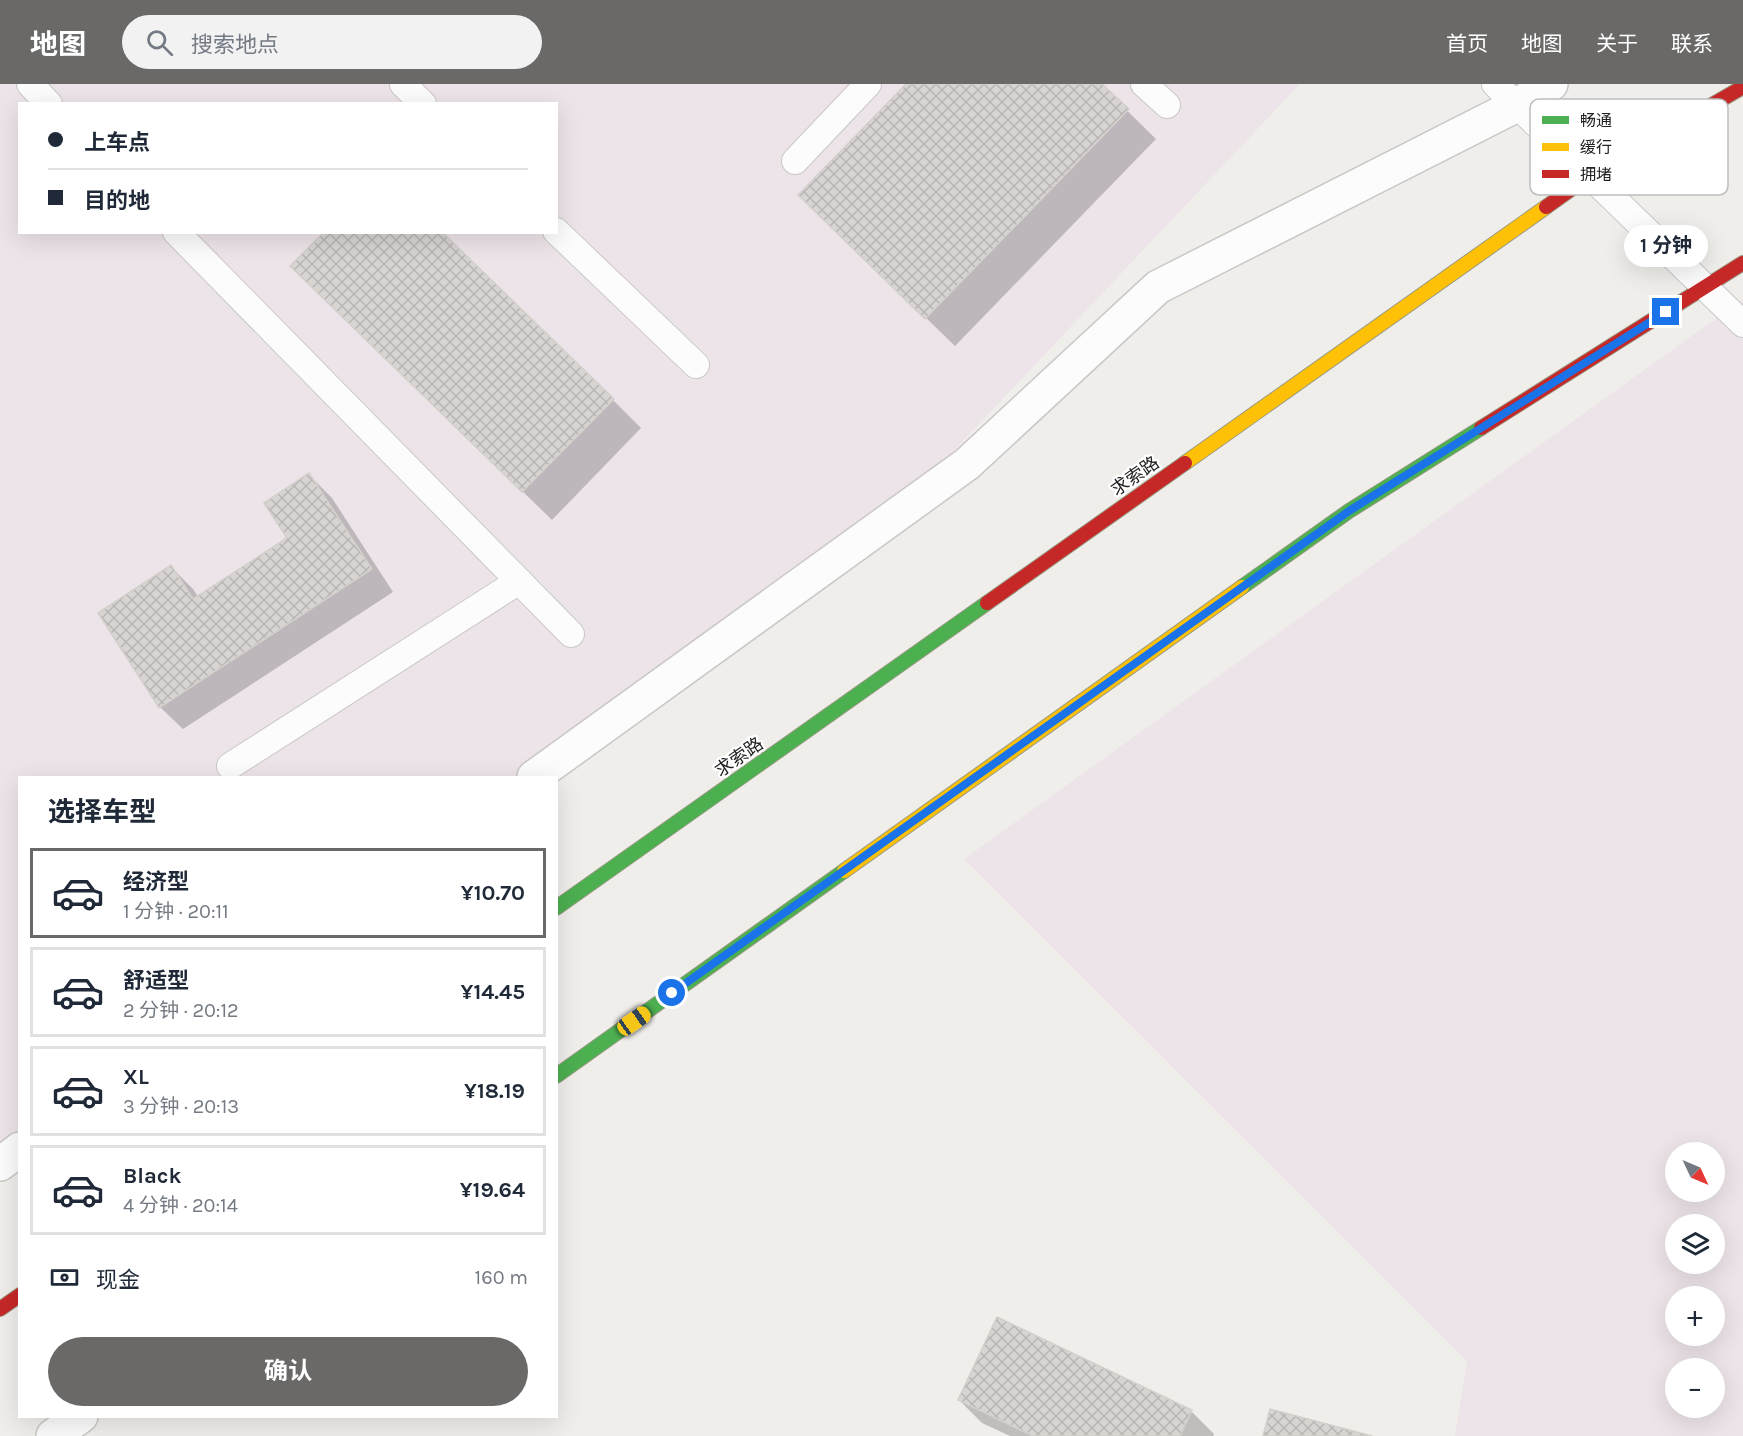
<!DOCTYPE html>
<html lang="zh">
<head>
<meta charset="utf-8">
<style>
  body { margin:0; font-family:Karla,"Noto Sans SC",sans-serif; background:#f2f2f3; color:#1f2937; height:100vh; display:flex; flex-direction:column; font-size:22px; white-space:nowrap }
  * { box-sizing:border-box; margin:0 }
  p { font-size:20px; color:#747a83 }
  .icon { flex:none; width:33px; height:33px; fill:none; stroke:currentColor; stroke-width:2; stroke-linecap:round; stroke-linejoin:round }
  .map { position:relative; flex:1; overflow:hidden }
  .side { position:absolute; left:18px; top:692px; width:540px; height:642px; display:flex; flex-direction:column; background:#fff; border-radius:0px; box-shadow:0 6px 24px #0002 }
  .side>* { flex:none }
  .hud { position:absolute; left:18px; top:18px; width:540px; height:132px; border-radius:0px; box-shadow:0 6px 24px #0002; display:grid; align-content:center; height:132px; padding:0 30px; background:#fff }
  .needle { width:39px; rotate:134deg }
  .fabs { position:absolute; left:1665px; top:1058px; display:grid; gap:12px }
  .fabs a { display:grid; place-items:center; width:60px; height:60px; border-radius:50%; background:#fff; box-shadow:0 6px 24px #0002; font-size:30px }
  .end { position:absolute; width:27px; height:27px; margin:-14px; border:8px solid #1a73e8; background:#fff; box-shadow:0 0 0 3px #fff }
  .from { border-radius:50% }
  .bubble { position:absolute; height:42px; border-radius:21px; background:#fff; box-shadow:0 6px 24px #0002; font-size:20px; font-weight:700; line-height:42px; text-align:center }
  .car { position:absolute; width:18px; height:36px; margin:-18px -9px; border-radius:8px; box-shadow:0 0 4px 2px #0007; background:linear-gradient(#f5c518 24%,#345 0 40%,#f5c518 0 76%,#345 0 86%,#f5c518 0) }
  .hud b { display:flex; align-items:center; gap:21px; height:57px; font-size:22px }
  .hud b+b { border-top:2px solid #e0e1e3 }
  .hud i { width:15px; height:15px; background:#1f2937 }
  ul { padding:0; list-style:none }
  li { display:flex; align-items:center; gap:18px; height:90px; margin:0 12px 9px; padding:0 18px; border:3px solid #e0e1e3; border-radius:0px }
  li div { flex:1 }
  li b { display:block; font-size:22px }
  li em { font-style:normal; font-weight:700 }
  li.on { border-color:#6a6968 }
  li>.icon { width:54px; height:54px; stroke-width:1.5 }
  h2 { padding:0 30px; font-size:27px; line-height:72px }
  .pay { display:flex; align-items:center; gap:15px; height:66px; padding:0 30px; font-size:22px }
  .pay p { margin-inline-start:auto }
  .action { display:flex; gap:12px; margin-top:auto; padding:12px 30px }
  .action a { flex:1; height:69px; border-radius:36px; background:#6a6968; color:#fff; font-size:24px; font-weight:700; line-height:69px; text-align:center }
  header { display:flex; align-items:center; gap:36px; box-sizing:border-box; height:84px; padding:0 30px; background:#6a6968; color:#fff }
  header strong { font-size:28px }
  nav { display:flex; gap:33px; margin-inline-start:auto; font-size:21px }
  .search { width:420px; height:54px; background:#f2f2f3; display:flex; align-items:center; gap:15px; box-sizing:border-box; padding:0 21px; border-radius:33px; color:#747a83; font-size:22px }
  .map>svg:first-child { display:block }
  .industrial { fill:#ede4e9; fill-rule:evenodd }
  .shadow { fill:#0003 }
  .building { fill:url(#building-cross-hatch); stroke:#d3d0cc; stroke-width:1.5 }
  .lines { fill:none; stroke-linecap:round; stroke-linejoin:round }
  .lane-casing { stroke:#c9c8c7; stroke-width:28 }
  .street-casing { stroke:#c9c8c7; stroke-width:36 }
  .fast-casing { stroke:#999a82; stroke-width:16 }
  .slow-casing { stroke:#999a82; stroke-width:16 }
  .jam-casing { stroke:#999a82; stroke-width:16 }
  .lane { stroke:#fdfcfc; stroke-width:26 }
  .street { stroke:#fdfcfc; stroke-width:33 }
  .fast { stroke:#4caf50; stroke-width:14 }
  .slow { stroke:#ffc107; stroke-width:14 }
  .jam { stroke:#c62828; stroke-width:14 }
  .route { stroke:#1a73e8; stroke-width:8 }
  .labels { text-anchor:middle; stroke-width:4.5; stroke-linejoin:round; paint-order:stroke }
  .street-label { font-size:18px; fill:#222; stroke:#fff }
  .key { fill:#fff; stroke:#bdbdbd; stroke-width:1.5 }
  .key-label { font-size:16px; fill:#222 }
</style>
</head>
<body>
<header>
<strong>地图</strong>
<div class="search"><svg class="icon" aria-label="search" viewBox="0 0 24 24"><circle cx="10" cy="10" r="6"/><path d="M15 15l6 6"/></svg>搜索地点</div>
<nav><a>首页</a><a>地图</a><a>关于</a><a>联系</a></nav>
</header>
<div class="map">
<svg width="1743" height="1352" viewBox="0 0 1743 1352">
  <defs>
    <pattern id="building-cross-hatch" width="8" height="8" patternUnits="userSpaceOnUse" patternTransform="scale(1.5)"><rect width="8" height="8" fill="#d7d4d2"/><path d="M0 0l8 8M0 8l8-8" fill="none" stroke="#b8b6b4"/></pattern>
  </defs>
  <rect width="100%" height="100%" fill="#f0eeeb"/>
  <g class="industrial">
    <path d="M0,0H1300L898,426L526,693H20L19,1056L0,1070ZM20,20H556V148H20Z"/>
    <path d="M1743,215V1352H1455L1467,1277L964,775ZM1676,1068H1714V1107H1676ZM1676,1140H1714V1179H1676ZM1676,1212H1714V1251H1676ZM1676,1284H1714V1323H1676Z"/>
  </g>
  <g class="shadow">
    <path d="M908,0H1100L1156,55L955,262L828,139Z"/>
    <path d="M321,211L613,316L641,344L552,436Z"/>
    <path d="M309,391L332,414L393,508L183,645L160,623L171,483L193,505L199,514L289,455Z"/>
    <path d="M959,1316L1191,1327L1214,1350L1213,1352H1010L982,1339Z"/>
  </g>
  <g class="building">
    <path d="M906,0H1102L1129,25L925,235L798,111Z"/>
    <path d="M324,148H442L614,315L522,408L290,182Z"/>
    <path d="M309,389L372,485L159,624L98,529L171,481L193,515L287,454L264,419Z"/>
    <path d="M997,1233L1192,1326L1180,1352H1033L958,1316Z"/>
    <path d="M1270,1325L1372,1352H1263Z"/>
  </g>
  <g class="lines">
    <defs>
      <g id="lane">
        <path d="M30,0L49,20"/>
        <path d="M403,0L423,20"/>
        <path d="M1144,0L1167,21"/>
        <path d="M1495,0L1743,240"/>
        <path d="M795,77L868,0"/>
        <path d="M556,147L696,281"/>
        <path d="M176,148L571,550"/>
        <path d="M230,682L519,497"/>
      </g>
      <g id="street">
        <path d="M534,693L967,380L1158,203L1517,21L1551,0"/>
        <path d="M0,1080L20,1065"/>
        <path d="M53,1352L81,1332"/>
      </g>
      <g id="fast">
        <path d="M1242,503L1349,427L1481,344"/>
        <path d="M556,824L987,519"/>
        <path d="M556,992L844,787"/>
      </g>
      <g id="slow">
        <path d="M1185,379L1546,123"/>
        <path d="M844,787L1242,503"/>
      </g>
      <g id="jam">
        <path d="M1546,123L1591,91L1743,3"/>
        <path d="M1481,344L1743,179"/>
        <path d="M987,519L1185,379"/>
        <path d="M0,1225L20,1211"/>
      </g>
    </defs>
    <use href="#lane" class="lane-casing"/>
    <use href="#street" class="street-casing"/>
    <use href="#fast" class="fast-casing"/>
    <use href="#slow" class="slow-casing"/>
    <use href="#jam" class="jam-casing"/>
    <use href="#lane" class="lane"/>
    <use href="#street" class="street"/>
    <use href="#fast" class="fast"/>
    <use href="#slow" class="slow"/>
    <use href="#jam" class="jam"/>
  </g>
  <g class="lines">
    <path class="route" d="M672,909L1349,427L1666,228"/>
  </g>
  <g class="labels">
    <g class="street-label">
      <text transform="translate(1135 392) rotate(-35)" y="6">求索路</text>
      <text transform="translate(739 673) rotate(-35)" y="6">求索路</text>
    </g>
  </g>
  <rect x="1530" y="15" width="198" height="96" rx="9" class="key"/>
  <rect x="1542" y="32" width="27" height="8" fill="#4caf50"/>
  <rect x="1542" y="59" width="27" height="8" fill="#ffc107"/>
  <rect x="1542" y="86" width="27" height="8" fill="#c62828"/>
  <g class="key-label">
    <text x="1580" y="42">畅通</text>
    <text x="1580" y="69">缓行</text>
    <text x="1580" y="96">拥堵</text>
  </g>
</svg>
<div class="fabs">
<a><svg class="needle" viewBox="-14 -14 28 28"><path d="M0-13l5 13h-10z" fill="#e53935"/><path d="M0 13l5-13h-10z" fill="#747a83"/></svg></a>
<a><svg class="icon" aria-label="layers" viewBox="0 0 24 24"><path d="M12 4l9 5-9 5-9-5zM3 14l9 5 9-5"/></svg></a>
<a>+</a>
<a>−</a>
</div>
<i class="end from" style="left:672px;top:909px"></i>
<i class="end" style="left:1666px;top:228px"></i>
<div class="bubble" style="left:1624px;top:141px;width:84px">1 分钟</div>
<i class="car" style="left:634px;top:937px;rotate:55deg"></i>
<div class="hud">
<b><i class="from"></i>上车点</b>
<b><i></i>目的地</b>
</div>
<section class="side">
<h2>选择车型</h2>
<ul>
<li class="on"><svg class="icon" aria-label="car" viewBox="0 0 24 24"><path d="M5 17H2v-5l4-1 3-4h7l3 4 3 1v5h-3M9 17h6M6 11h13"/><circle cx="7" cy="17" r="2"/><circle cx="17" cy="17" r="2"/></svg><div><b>经济型</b><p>1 分钟 · 20:11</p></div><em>¥10.70</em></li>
<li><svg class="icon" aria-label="car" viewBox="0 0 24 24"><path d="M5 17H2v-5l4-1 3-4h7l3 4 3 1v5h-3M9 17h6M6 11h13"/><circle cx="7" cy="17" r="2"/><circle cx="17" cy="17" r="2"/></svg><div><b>舒适型</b><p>2 分钟 · 20:12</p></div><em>¥14.45</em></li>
<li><svg class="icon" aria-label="car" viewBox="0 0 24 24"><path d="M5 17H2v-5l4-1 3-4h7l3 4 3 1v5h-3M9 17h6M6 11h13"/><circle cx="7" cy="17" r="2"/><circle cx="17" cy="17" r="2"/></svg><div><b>XL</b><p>3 分钟 · 20:13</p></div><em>¥18.19</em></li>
<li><svg class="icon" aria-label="car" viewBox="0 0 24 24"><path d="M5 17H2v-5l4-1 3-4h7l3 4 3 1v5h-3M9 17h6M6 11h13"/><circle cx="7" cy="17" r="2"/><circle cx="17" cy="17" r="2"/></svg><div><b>Black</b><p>4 分钟 · 20:14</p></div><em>¥19.64</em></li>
</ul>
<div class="pay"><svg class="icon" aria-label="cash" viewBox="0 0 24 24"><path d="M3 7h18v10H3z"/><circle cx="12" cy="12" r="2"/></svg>现金<p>160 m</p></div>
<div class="action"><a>确认</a></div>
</section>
</div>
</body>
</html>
